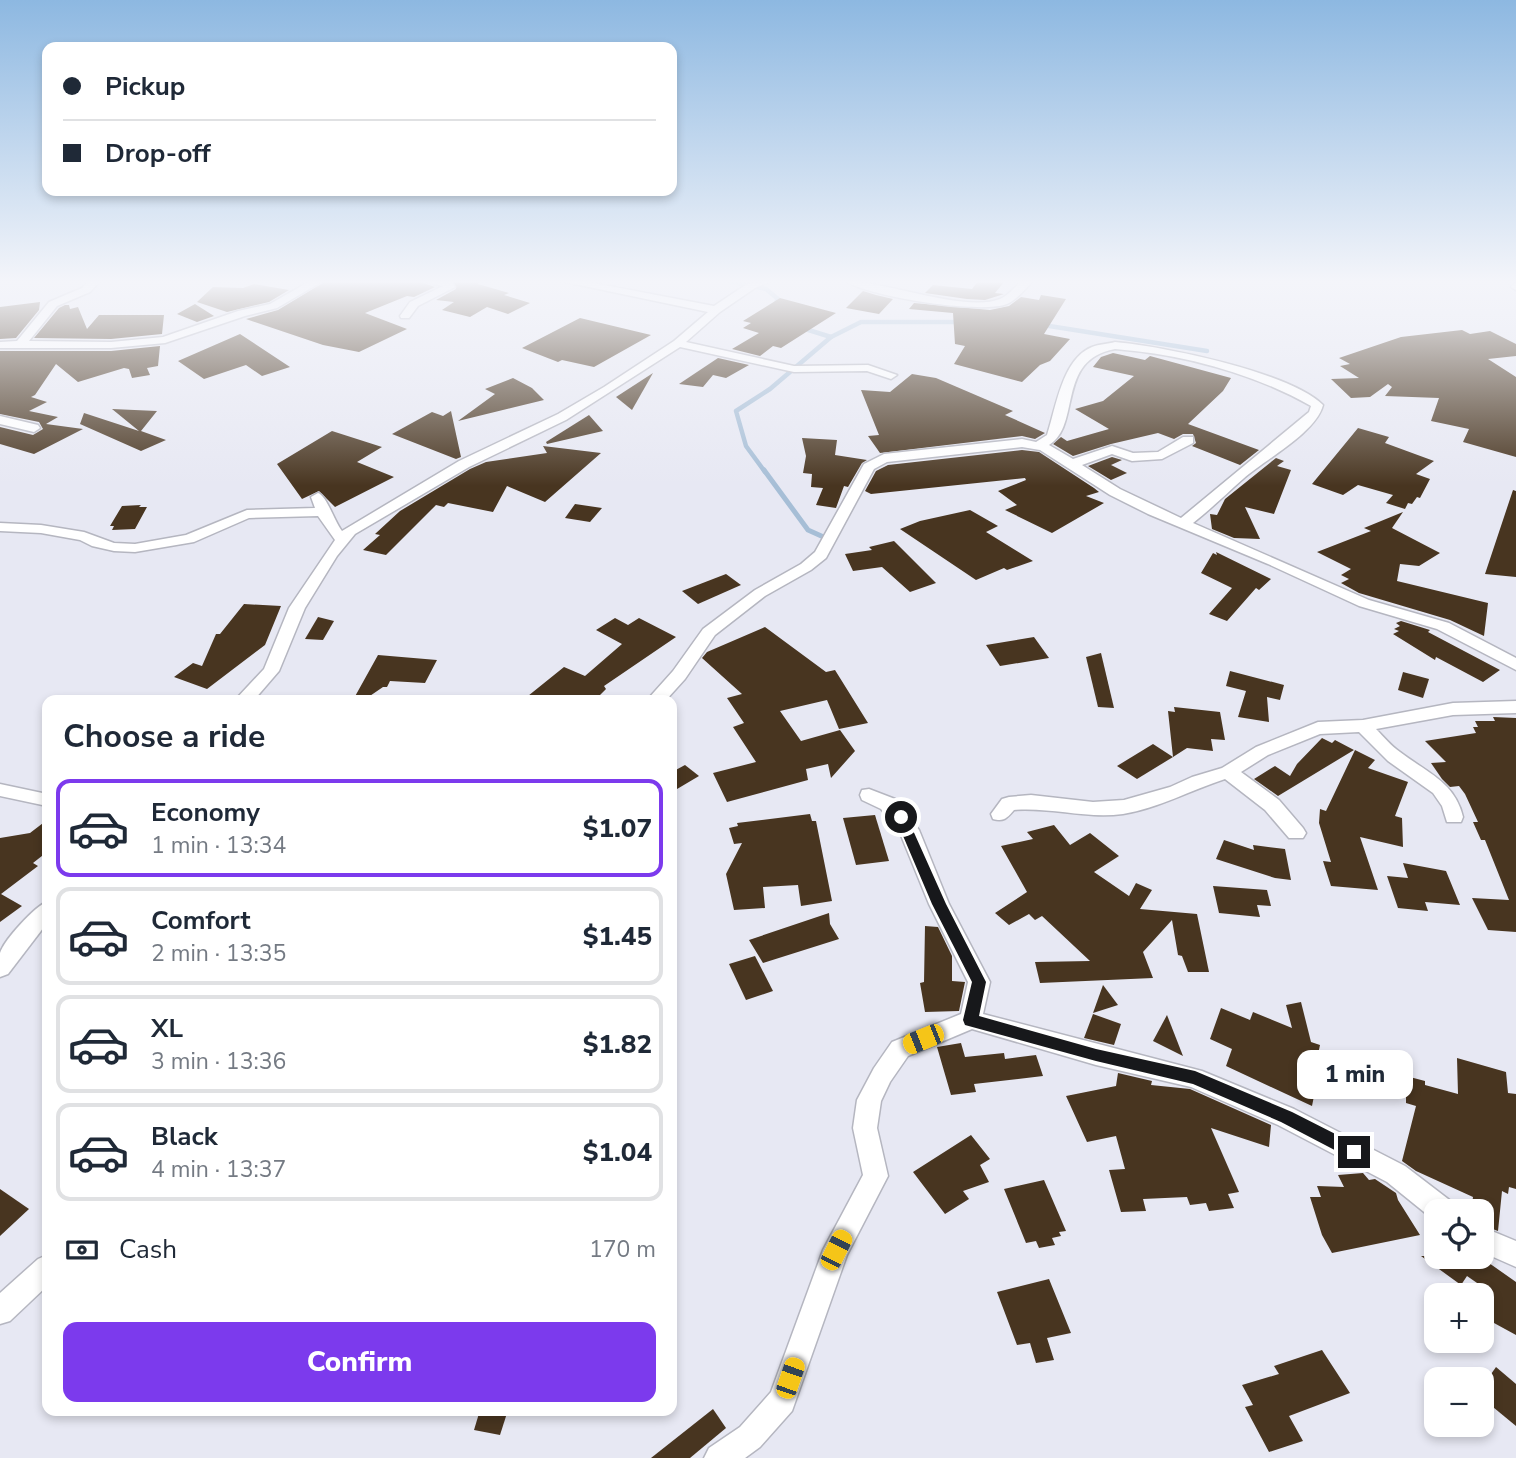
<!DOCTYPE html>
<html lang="en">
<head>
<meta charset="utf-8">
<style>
  body { margin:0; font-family:"Nunito Sans",sans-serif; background:#f2f2f3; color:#1f2937; height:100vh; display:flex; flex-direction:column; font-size:26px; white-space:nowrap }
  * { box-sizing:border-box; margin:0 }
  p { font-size:23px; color:#747a83 }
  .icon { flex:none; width:38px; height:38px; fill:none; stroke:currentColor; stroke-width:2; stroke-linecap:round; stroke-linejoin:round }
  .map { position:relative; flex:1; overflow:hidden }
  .details { position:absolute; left:42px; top:695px; width:635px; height:721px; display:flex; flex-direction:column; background:#fff; border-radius:14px; box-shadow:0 4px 10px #0003 }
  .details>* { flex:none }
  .banner { position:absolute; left:42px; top:42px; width:635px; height:154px; border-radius:14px; box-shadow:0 4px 10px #0003; display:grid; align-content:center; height:154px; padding:0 21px; background:#fff }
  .controls { position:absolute; left:1424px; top:1199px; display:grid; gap:14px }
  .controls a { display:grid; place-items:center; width:70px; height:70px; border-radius:14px; background:#fff; box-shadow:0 4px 10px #0003; font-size:35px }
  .end { position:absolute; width:32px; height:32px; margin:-16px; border:9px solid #17181b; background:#fff; box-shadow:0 0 0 4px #fff }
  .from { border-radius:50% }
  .bubble { position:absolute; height:49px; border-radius:14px; background:#fff; box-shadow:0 4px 10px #0003; font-size:23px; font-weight:800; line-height:49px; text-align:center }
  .car { position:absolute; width:21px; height:42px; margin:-21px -10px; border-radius:9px; box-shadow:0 0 5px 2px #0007; background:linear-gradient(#f5c518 24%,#345 0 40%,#f5c518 0 76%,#345 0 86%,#f5c518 0) }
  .banner b { display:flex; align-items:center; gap:24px; height:66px; font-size:26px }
  .banner b+b { border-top:2px solid #e0e1e3 }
  .banner i { width:18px; height:18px; background:#1f2937 }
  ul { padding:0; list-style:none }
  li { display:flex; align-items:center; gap:21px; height:98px; margin:0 14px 10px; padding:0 7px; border:4px solid #e0e1e3; border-radius:14px }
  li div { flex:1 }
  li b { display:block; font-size:26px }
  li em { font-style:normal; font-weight:800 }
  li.active { border-color:#7c3aed }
  li>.icon { width:63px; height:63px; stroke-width:1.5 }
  h2 { padding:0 21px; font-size:32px; line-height:84px }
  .pay { display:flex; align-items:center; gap:18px; height:77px; padding:0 21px; font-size:26px }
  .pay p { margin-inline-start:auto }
  .primary-button { display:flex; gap:14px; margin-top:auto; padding:14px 21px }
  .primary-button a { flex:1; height:80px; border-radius:14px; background:#7c3aed; color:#fff; font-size:28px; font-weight:800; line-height:80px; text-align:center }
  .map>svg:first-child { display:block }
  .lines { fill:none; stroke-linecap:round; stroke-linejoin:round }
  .stream-far1 { stroke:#a6bed6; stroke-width:4.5 }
  .stream { stroke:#a6bed6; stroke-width:5 }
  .building { fill:#483520 }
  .minor-casing { stroke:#b5b6c0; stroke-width:3 }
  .minor { fill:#fff; fill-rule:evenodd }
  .route { fill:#17181b }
</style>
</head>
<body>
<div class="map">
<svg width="1516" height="1458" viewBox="0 0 1516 1458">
  <rect width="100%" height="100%" fill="#e7e8f3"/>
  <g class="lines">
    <g class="stream-far1">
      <path d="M729,281L766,289L778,299L774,306"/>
      <path d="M1043,325L1207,351"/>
      <path d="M802,328L831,337"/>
      <path d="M765,472L746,446L736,411L770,389L831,337L861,322H962"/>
    </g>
    <path class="stream" d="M764,470L808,530L828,539"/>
  </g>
  <g class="building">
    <path d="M326,281H418L435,287L414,297L407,296L365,313L407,329L359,352L323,345L246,319L278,310Z"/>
    <path d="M454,281H479L478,284L509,293L504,295L530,303L508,314L487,307L470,317L442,310L454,302L436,300L456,289Z"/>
    <path d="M978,281H1005L995,293L1004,294L985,300L967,299L925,293L933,285L972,289Z"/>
    <path d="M254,284L289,290L269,302L227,312L197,302L213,287L243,288Z"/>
    <path d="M863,291L876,295L893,299L879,314L846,308Z"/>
    <path d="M1041,295L1066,299L1044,334L1070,339L1050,361L1040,365L1022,382L954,364L965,346L955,344L953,313L909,309L914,303L990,310L1009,306L1021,297L1039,300Z"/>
    <path d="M780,298L836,313L781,348L773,346L760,356L732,349L759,333L743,328L751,323L743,321Z"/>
    <path d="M40,302L39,310L16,338L0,339V307Z"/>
    <path d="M195,304L214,316L197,322L177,314Z"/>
    <path d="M65,305H69L70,309L78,307L87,329L99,315H164L162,334L111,339L34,338L59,308Z"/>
    <path d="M580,318L651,335L594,367L562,360L558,362L522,348Z"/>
    <path d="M1462,330L1470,334L1490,331L1516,344V356L1488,359L1516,377V457L1463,442L1469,429L1431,421L1439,398L1385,396L1392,387L1388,384L1370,397L1351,398L1331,379L1359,378L1340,366L1350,364L1339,358L1401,337Z"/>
    <path d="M240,334L290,367L262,376L246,365L204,379L178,361Z"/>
    <path d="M160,346L158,366L147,368L150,375L132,378L129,369L124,368L78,382L56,364L35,395L31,397L47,402L29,411L58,417L46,424L83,429L34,454L0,444V427L33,435L43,429L39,422L0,414V351H111Z"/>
    <path d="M1113,353L1145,360L1150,356L1231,378L1223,391L1188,424L1259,450L1240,465L1192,446L1196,443L1193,434H1183L1174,439L1158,433L1111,444L1073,456L1053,444L1061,437L1067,441L1109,429L1075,409L1103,401L1134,376L1093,367L1101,357Z"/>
    <path d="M718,358L749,365L726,378L713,375L703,387L679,384Z"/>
    <path d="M653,373L632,410L616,397Z"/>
    <path d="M912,374L936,378L1013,411L1005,415L1045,433L1035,439L1022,436L880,453L868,436L879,435L861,390L890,392Z"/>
    <path d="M513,378L532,388L544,400L458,421L495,394L485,389Z"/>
    <path d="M112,409L157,411L141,431L166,440L141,451L80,424L84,413L139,431Z"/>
    <path d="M451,411L461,457L456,459L392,434L432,412L443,416Z"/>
    <path d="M589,415L603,431L547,444L546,442Z"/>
    <path d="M1358,428L1389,437L1385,443L1434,461L1416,474L1430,479L1420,498L1417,497L1412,504L1408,503L1405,509L1386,503L1393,495L1358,485L1343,495L1312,484Z"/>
    <path d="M332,431L382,447L357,462L394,477L335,507L319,491L302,499L277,464Z"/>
    <path d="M802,438L837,440L835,455L867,460L862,463L848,487L844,486L836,508L816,505L823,488L811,487L812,474L803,473L806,456Z"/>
    <path d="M543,446L601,453L545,502L507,486L493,512L448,503L444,507L436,505L386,555L363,550L380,535L375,534L400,511L470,469L486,462L547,453Z"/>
    <path d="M1022,450L1039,452L1094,488L1099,492L1086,496L1104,503L1052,533L1005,510L1017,505L998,491L1026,480L1025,478L871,494L865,491L876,471L888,465Z"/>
    <path d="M1112,457L1122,460L1111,465L1127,473L1111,480L1088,466Z"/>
    <path d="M1276,458L1284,461L1277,466L1291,470L1274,514L1245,507L1260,539L1234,538L1212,529L1210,514L1217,515L1225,499Z"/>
    <path d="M1513,490L1516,491V577L1485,574Z"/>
    <path d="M575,504L602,508L590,522L565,518Z"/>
    <path d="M141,505L139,507H147L135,529L112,530L114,526H110L122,506Z"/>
    <path d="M970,510L998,526L986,532L1033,561L1007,570L1004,568L976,580L900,529L920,521Z"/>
    <path d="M1403,512L1392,528L1440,553L1419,566L1400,564L1397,581L1488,603L1484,636L1450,620L1359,593L1341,583L1349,579L1341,575L1351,569L1317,552L1371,531L1364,528Z"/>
    <path d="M894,541L936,583L910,592L882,567L853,571L845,554L872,550L869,547Z"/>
    <path d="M1216,552L1271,579L1259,590L1256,588L1227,621L1209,614L1232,588L1201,573L1213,553L1217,555Z"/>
    <path d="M726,574L741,585L698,604L682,591Z"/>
    <path d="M244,604L281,606L265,645L207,689L174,677L193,663L202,666L216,634H220Z"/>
    <path d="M318,617L334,621L323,640L305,639Z"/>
    <path d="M615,618L628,625L639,618L676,637L604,686L606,689L595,700H523L564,667L585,676L622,644L596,630Z"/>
    <path d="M1401,621L1430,630L1428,632L1500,670L1483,682L1436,657L1435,660L1393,634L1399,631L1394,629L1400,626L1396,623Z"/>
    <path d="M765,627L826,672L835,670L868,723L839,729L827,700L780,711L801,741L840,730L855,751L831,778L828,764L806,769L808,780L727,802L713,773L756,762L733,727L744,723L727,698L742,694L702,658L707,652Z"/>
    <path d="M1034,637L1049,658L1000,666L986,645Z"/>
    <path d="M1101,653L1114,708L1098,707L1086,657Z"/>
    <path d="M378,655L437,660L425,683L390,681L387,687H383L364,700H353Z"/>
    <path d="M1230,671L1284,685L1280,700L1267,697L1269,722L1238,717L1246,691L1226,686Z"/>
    <path d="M1403,672L1429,679L1423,698L1398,690Z"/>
    <path d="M1174,707L1220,712L1225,740L1211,739L1213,751L1187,748L1173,757L1168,711L1175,712Z"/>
    <path d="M1493,717L1516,718V932L1488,930L1472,898L1509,900L1485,840H1481L1473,822H1478L1465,794L1459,786L1450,787L1442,779L1431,763L1446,762L1425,741L1476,733L1473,727H1478L1475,721H1495Z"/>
    <path d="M1322,738L1332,743L1335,740L1354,750L1278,796L1254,779L1275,766L1290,776L1297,764Z"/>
    <path d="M1153,744L1173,757L1137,779L1117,766Z"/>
    <path d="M1355,750L1375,760L1368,768L1408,782L1395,816L1402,818L1403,847L1360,837L1378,890L1331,886L1323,861L1331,862L1319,823L1320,809L1326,811Z"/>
    <path d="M685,765L699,776L672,792V772Z"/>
    <path d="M810,814L812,821H816L832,901L801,906L798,885L763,887L765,908L734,910L726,874L742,843L734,844L729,828L738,826L737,823Z"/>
    <path d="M875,815L889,861L856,865L843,818Z"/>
    <path d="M47,820V852L33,863L38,866L1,894L22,906L0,922V838L30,833Z"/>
    <path d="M1054,825L1070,845L1090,833L1119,856L1094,872L1129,896L1136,883L1152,890L1140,909L1197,914L1209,972H1188L1182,956L1178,955L1172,920L1143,952L1153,978L1040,983L1035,962L1090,961L1042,916L1035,920L1029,914L1009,925L995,913L1027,892L1001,846L1033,839L1027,832Z"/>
    <path d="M1224,840L1254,850L1253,845L1285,849L1291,880L1275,878L1216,859Z"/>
    <path d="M1403,863L1446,871L1460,905L1425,902L1428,911L1398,908L1387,876L1408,878Z"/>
    <path d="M1213,886L1267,890L1271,906L1257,905L1260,917L1219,913Z"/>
    <path d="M829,913L830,924L839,939L763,963L749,940Z"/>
    <path d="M925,926L938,927L952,956V981L965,982L959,1011L925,1012L920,983L924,982Z"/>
    <path d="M755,956L773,991L746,1000L729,964Z"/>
    <path d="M1103,985L1118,1005L1093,1013Z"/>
    <path d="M1301,1002L1311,1042L1320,1045L1314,1074L1318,1076L1312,1106L1226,1066L1232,1049L1210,1039L1221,1008L1250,1020L1253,1012L1292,1028L1286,1005Z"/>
    <path d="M1093,1014L1121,1024L1114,1045L1084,1038Z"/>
    <path d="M1167,1015L1183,1056L1153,1041Z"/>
    <path d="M961,1043L965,1057L1004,1053L1005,1059L1036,1055L1043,1076L974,1084L976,1092L951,1095L937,1047Z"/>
    <path d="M1457,1058L1506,1072L1508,1093L1516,1094V1189L1509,1187L1508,1194L1502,1191L1498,1231L1482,1225V1211H1471L1473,1197L1416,1171L1402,1161L1416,1106L1406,1103V1076L1425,1081V1085L1458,1094Z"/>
    <path d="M1118,1073L1152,1081L1151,1085L1190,1089L1271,1125L1269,1147L1211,1128L1239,1192L1228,1194L1234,1208L1209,1211L1206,1203L1190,1205L1187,1197L1143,1199L1146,1211L1121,1212L1109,1170L1125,1169L1116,1136L1087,1142L1066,1096L1116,1086Z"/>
    <path d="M971,1135L990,1159L980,1165L989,1182L963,1191L969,1199L945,1214L913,1172Z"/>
    <path d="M1363,1173L1369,1180L1375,1179L1396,1193L1398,1200L1420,1235L1332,1253L1322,1235L1310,1197H1321L1317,1186L1344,1187L1338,1175Z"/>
    <path d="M1044,1180L1066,1231L1059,1232L1061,1236L1052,1238L1055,1245L1039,1248L1036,1241L1026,1243L1004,1189Z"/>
    <path d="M0,1189L29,1209L0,1236Z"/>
    <path d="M1421,1256H1479L1516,1282V1335L1483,1317L1490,1292L1467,1276L1461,1285Z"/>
    <path d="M1049,1279L1071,1333L1047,1338L1054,1360L1036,1363L1030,1343L1017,1345L997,1292Z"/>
    <path d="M1322,1350L1350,1393L1289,1416L1303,1441L1269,1452L1245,1407L1253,1405L1242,1385L1279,1374L1274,1366Z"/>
    <path d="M1496,1367L1516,1384V1426L1482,1398V1387Z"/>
    <path d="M713,1409L726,1428L690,1458H651Z"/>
    <path d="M480,1410H508L500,1435L474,1430Z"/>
  </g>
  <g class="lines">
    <defs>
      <g id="minor">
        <path d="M89,281H100L90,292L57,306L29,341L111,342L163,337L238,311L270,304L310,281H323L277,308L245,316L165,343L111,348H0V342L17,341L49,302L82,288Z"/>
        <path d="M420,281H451L455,287L418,306L409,318H401L400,316L410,302L443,286Z"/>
        <path d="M560,281H583L714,306L747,284L771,281L755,288L720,312L686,342L794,366L868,365L897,375L891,379L867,371L794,372L680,347L566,420L469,467L355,534L337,556L305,608L279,671L254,700H235L264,669L289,608L335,540L318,516L249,518L194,542L135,552L114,551L92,546L80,540L41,533L0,531V523L41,525L84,532L114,543L135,544L186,535L247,510L315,508L311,497L318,493C327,496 334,521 342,531L459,461L558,414L604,387L674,341L708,312Z"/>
        <path d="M845,281C885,281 966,313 1000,299C1008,296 1015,287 1021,281H1033C1025,289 1015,302 1004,305C974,313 871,297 845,281Z"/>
        <path d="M1516,282V290L1511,287Z"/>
        <path d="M1115,342C1162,346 1290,372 1323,405C1316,433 1264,460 1243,479C1226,494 1211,509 1193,523L1369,600L1449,623L1516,658V670L1437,629L1359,606L1268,564L1148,514L1110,495L1040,450L1022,447L887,462L874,469L826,558L811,570L765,596L715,635L685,679L666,700H647L673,671L703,629L755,590L801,564L815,552L864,464L884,454L1022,439L1036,442L1047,435C1056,408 1062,359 1092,347C1099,344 1108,344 1115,342ZM1115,349C1181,354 1253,373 1311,406L1309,412L1181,518L1120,489L1082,465L1112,454L1132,461L1162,459L1193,443V437H1183L1158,452L1133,453L1112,446L1073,459L1049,445C1082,425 1055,360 1115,349Z"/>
        <path d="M0,416L38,425L40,428L34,432L0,424Z"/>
        <path d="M1516,701V713L1453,715L1376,729C1384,737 1391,746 1400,752C1426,772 1455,782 1463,817L1461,822H1447L1442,806L1433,793L1388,761L1359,732L1320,734L1268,755L1241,772L1279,800L1303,828L1306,833L1303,838H1289L1265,810L1225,779C1191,790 1159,808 1123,814C1086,819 1051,807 1014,810C1007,818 1004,822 993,819L991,814L1002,799L1009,797L1031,795L1093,802L1124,800L1170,787L1192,777L1222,768L1256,747L1318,722L1363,720L1453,703Z"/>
        <path d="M0,784L47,794V806L0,796Z"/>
        <path d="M869,789L895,799L919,830L949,904L990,982L983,1014L1202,1071L1294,1109L1405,1166L1452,1202L1456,1211H1437V1221L1434,1220L1387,1182L1278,1125L1191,1087L1096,1065L972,1029L908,1056L890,1082L881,1101L877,1128L888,1176L847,1255L792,1411L760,1447L745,1458H704L709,1448L740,1427L771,1392L823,1250L863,1175L853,1128L857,1100L874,1068L892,1042L961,1014L968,982L929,904L900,833L881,809L862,800L860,795L862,790Z"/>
        <path d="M47,902V923L8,974L0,977C0,970 0,960 0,953C4,940 35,906 47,902Z"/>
        <path d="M1482,1227L1516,1241V1267L1482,1252Z"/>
        <path d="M47,1255V1286L10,1321L0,1324V1293L38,1259Z"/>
      </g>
    </defs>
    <use href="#minor" class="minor-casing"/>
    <use href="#minor" class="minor"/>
  </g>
  <linearGradient id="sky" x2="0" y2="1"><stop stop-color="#8db8e1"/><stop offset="0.58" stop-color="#f4f5fa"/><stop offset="1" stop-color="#f4f5fa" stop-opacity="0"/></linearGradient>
  <rect width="1516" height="486" fill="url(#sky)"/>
  <path class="route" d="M901,813L907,817L946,904L986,982L979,1016L1096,1049L1195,1071L1292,1112L1359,1146L1362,1152L1359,1157L1354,1159L1348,1157L1281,1122L1193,1084L1096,1061L965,1025L963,1020L972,982L932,904L895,817Z"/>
</svg>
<div class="controls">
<a><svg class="icon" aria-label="locate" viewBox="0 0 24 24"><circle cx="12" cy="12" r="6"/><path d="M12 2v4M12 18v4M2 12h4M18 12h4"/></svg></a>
<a>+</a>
<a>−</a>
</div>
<i class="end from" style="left:901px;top:817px"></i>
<i class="end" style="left:1354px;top:1152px"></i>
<div class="bubble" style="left:1297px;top:1050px;width:116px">1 min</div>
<i class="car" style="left:923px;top:1039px;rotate:248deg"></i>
<i class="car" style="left:836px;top:1250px;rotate:27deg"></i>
<i class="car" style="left:790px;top:1378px;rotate:19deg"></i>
<div class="banner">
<b><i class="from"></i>Pickup</b>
<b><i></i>Drop-off</b>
</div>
<section class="details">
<h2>Choose a ride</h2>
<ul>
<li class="active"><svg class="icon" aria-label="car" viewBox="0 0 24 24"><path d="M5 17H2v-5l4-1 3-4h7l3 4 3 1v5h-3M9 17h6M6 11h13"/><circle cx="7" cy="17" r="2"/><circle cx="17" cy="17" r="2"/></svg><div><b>Economy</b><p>1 min · 13:34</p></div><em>$1.07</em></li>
<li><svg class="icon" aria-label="car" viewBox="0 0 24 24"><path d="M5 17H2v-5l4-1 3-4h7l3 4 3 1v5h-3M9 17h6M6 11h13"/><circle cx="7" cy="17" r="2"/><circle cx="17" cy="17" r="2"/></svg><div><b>Comfort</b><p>2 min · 13:35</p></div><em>$1.45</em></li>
<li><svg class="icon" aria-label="car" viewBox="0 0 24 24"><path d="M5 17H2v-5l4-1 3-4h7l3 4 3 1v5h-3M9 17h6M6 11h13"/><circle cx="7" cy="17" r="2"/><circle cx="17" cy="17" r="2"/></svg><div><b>XL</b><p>3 min · 13:36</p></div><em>$1.82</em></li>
<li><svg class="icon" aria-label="car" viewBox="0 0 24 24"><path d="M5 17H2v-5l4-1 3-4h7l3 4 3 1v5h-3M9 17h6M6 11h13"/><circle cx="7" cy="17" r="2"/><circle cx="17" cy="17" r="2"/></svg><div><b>Black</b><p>4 min · 13:37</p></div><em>$1.04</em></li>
</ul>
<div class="pay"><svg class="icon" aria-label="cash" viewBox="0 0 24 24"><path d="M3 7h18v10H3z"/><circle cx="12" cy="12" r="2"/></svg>Cash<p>170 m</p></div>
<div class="primary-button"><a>Confirm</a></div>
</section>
</div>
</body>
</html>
